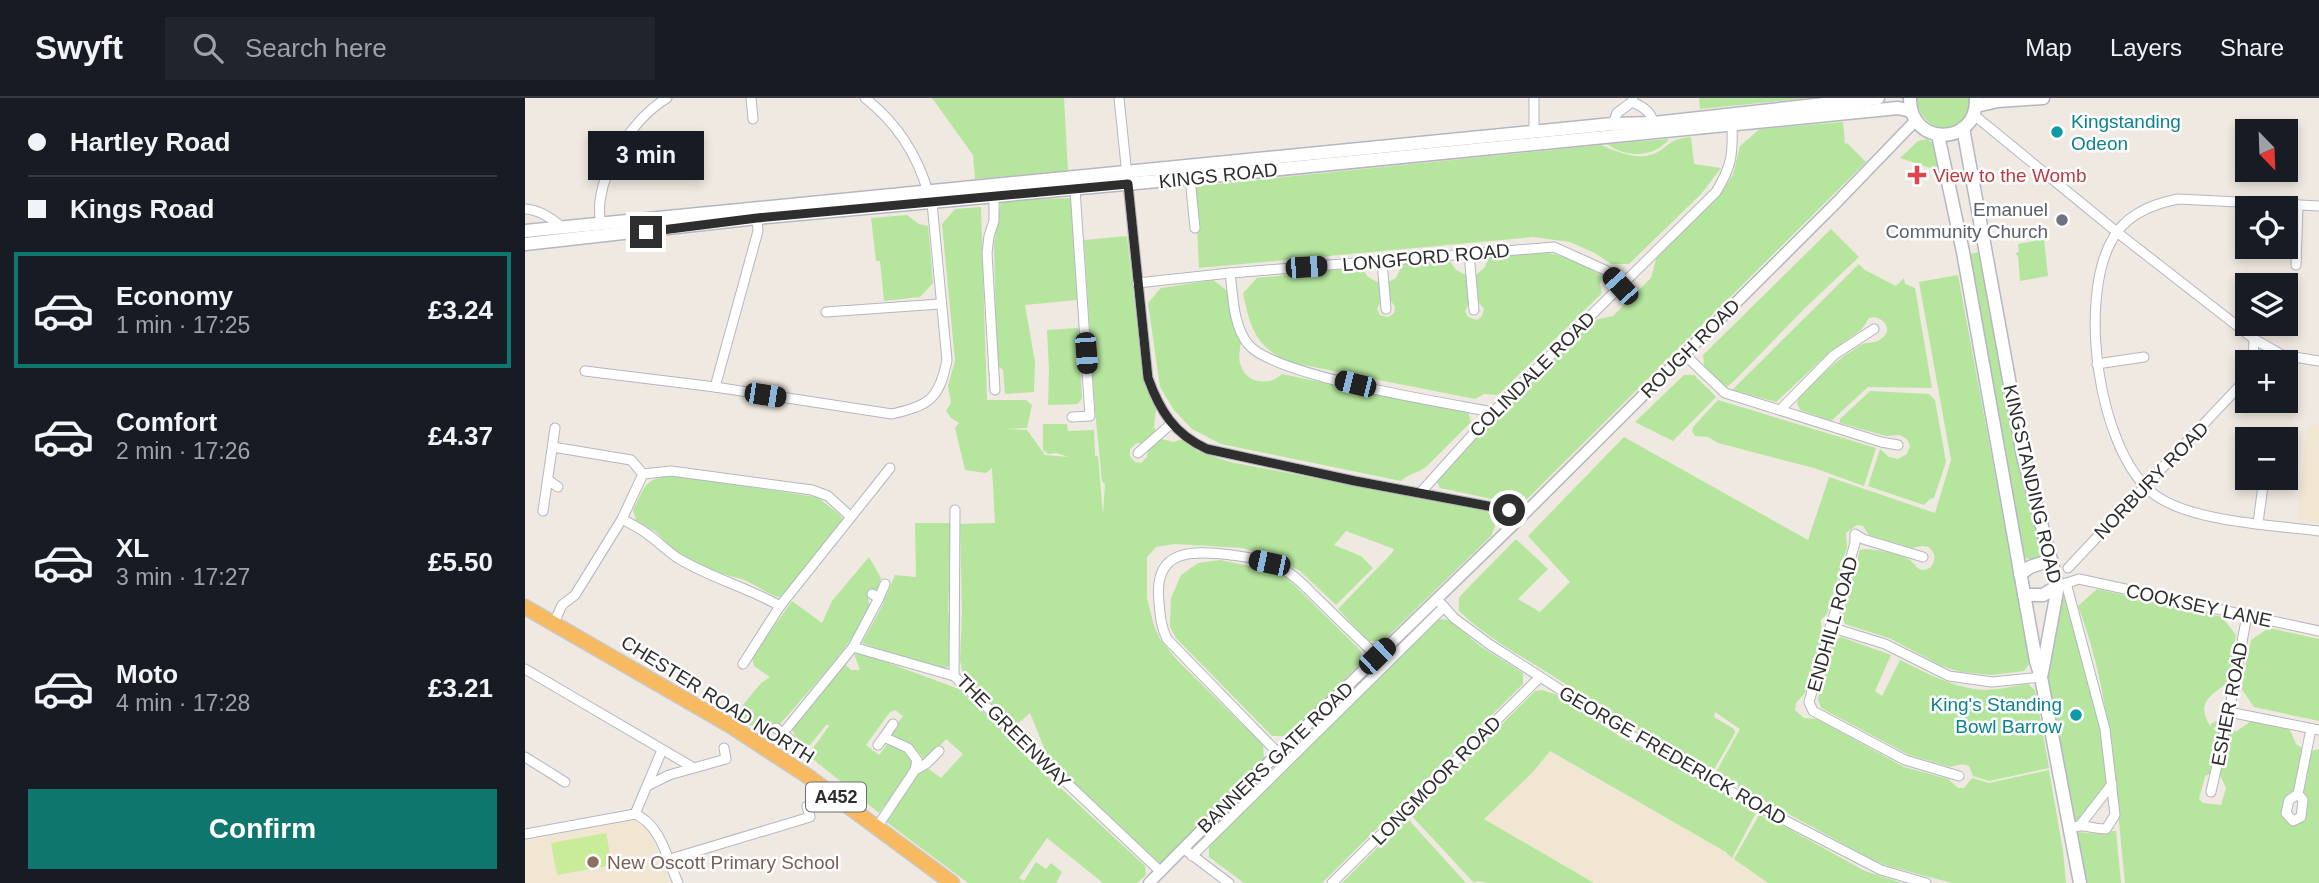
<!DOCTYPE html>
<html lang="en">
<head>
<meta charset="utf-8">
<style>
  body { margin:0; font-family:Arial,sans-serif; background:#20242c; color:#f1f3f6; height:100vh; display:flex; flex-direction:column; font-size:26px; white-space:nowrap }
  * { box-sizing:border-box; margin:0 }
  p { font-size:23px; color:#9ea1a6 }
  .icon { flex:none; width:38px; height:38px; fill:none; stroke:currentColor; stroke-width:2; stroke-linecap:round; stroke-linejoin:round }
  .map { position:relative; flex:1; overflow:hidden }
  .drawer { display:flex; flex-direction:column; background:#171b24; width:525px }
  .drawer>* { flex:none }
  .banner { display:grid; align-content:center; height:154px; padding:0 28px; background:#171b24 }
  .needle { width:46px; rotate:157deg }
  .buttons { position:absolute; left:1710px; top:21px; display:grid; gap:14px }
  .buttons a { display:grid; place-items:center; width:63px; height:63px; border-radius:0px; background:#171b24; box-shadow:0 4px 10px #0003; font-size:35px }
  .end { position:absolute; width:32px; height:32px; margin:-16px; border:9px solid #2e2e2e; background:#fff; box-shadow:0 0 0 4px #fff }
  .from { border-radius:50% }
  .bubble { position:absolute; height:49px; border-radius:0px; background:#171b24; box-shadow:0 4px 10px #0003; font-size:23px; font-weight:800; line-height:49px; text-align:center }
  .car { position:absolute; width:21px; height:42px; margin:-21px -10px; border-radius:9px; box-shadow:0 0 5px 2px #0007; background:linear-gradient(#222 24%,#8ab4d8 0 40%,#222 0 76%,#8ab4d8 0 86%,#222 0) }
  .banner b { display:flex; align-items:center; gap:24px; height:66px; font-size:26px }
  .banner b+b { border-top:2px solid #363941 }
  .banner i { width:18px; height:18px; background:#f1f3f6 }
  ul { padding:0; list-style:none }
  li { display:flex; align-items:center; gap:21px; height:116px; margin:0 14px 10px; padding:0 14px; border:4px solid transparent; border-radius:0px }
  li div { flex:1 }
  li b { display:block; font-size:26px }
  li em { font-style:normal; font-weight:800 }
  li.active { border-color:#0f766e }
  li>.icon { width:63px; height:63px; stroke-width:1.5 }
  .cta { display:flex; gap:14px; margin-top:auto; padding:14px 28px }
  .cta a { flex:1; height:80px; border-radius:0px; background:#0f766e; color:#fff; font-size:28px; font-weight:800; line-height:80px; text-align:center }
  header { display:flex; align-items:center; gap:42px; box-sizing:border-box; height:98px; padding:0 35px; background:#171b24; border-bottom:2px solid #363941 }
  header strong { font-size:33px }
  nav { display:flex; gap:38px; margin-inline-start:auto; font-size:24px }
  .search { width:490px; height:63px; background:#20242c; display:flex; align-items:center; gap:18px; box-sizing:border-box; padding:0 24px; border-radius:0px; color:#9ea1a6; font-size:26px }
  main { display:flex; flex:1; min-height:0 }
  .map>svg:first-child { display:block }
  .education { fill:#f0e6d1 }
  .green { fill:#b6e59e }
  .pitch { fill:#c9ec9a }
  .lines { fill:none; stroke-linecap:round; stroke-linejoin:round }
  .minor-casing { stroke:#b4b7c1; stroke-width:11 }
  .tertiary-casing { stroke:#b4b7c1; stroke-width:13 }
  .secondary-casing { stroke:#b4b7c1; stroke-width:15 }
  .trunk-casing { stroke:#c9c9c9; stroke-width:17 }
  .minor { stroke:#fff; stroke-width:9 }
  .tertiary { stroke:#fff; stroke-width:10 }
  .secondary { stroke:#fff; stroke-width:12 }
  .trunk { stroke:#f8ba60; stroke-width:14 }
  .route { stroke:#2e2e2e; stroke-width:9 }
  .culture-dot { fill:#0f9aa8; stroke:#fff; stroke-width:2.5 }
  .health-dot { fill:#e0444e; stroke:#fff; stroke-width:2.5 }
  .worship-dot { fill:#6b7280; stroke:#fff; stroke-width:2.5 }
  .education-dot { fill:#8d6e63; stroke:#fff; stroke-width:2.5 }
  .labels { text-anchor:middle; stroke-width:5; stroke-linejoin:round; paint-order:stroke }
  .shield { fill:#fff; stroke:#6d6d6d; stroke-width:2 }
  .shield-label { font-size:18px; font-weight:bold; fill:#2e2e2e }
  .culture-label { font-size:19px; fill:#0d838f; stroke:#fff; text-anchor:start }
  .street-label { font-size:19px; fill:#2e2e2e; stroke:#fff }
  .health-label { font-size:19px; fill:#be3a42; stroke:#fff; text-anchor:start }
  .worship-label { font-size:19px; fill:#5b616d; stroke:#fff; text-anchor:end }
  .education-label { font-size:19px; fill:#785e54; stroke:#fff; text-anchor:start }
</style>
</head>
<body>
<header>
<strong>Swyft</strong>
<div class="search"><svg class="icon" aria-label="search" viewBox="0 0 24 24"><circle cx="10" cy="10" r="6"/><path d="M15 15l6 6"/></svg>Search here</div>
<nav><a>Map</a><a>Layers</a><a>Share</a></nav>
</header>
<main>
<section class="drawer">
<div class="banner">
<b><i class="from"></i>Hartley Road</b>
<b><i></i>Kings Road</b>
</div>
<ul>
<li class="active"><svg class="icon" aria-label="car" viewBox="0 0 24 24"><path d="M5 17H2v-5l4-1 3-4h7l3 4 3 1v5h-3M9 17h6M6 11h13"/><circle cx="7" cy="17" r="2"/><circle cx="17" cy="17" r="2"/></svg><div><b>Economy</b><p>1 min · 17:25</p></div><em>£3.24</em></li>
<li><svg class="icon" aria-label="car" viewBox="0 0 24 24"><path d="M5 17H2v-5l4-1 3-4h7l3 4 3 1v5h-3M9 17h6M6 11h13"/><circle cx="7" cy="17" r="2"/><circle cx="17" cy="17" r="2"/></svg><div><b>Comfort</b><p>2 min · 17:26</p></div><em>£4.37</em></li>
<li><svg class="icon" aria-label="car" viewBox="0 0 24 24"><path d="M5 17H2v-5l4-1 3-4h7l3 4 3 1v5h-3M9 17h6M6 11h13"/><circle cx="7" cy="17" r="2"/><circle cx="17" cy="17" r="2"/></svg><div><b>XL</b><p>3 min · 17:27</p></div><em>£5.50</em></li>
<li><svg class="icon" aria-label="car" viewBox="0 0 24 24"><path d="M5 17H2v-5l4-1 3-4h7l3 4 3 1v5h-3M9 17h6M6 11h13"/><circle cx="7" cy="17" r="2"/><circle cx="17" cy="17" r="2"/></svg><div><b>Moto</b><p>4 min · 17:28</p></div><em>£3.21</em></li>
</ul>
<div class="cta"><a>Confirm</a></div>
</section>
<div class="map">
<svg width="1794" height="785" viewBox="0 0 1794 785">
  <rect width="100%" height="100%" fill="#efe9e1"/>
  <g class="education">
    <path d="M1794,325V425L1772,422L1782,329Z"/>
    <path d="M1025,652L1031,658L1201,754L1243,785H1069L958,721L1007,675Z"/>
    <path d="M109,722L123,732L146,785H0V743Z"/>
  </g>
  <g class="green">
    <path d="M407,0H539L543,73L450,81L448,57Z"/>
    <path d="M1174,0H1285L1175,11Z"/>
    <path d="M1391,0H1448C1443,40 1397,40 1391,0Z"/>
    <path d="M1318,24L1320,46L1322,45L1341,64L1000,403L992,402L976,403L915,390L910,380L1066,223L1088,218L1126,180L1131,161L1199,91L1208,76L1215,48L1235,31Z"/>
    <path d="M1166,39L1169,66L1196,70L1177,95L1104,166H1086L1070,155L1045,144L1008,139L674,170L670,88L1076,47C1095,55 1117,65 1136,52C1150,42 1148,41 1166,39Z"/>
    <path d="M1144,41C1129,60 1101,60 1082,46Z"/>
    <path d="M1402,41L1410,47L1415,73L1375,60L1393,43Z"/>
    <path d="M548,100L552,202L500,207L510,264L509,294L480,296L478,272L472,267L469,146L476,102Z"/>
    <path d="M456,109L462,302H501L507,307L502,330L480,331L502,332L520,357L543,359L532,355L523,356L518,352V326H542L543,333L569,332L570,358H573L578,417L580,386L577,383L570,312L559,142L602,138L617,271L621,290L631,311L629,329L632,335L619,346L612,345L605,351V358L610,364L616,365L622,359L623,352L636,341L649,344L658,341L673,353L705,364L960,412L969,419L970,429L966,438L858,543H843L813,511L867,455L869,451L821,433L809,447L836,458L848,470L811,507L775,473L745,458L718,450L650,446L631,449L622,459V500L629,528L635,541L652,562L738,647L739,661L637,767L544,685L522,657L505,615L489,629L445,586L437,573L435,562L437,513L435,426L470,425L467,370L461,375L440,372L430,330L434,325L426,320L421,313L426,305L423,288L430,263L417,126L430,111Z"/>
    <path d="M382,117L394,126L403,128L408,185L395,199L359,203L355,163H351L346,120Z"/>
    <path d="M1306,131L1334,159L1280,210L1211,281L1202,289L1199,288L1179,268L1178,257Z"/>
    <path d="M1519,141L1523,178L1495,183L1493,158L1490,155L1494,154L1493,146Z"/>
    <path d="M1011,154C1036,155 1056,164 1077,178L1075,186L1077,195L973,297L959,296L950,301L768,265C732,252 725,230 718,195L732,180L836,169L843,179L856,186V203L852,211L855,217L863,219L869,215L870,209L864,200L863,184L871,180L878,165L924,162L931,172L943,178L945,203L940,213L943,219L952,222L957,218L959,211L952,202L950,178L960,169L964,158Z"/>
    <path d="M1456,154L1520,452C1515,461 1508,464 1499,459L1443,156Z"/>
    <path d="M1334,166L1340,172L1371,188L1379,180L1380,186L1390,190L1407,290L1343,289L1306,323L1275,312L1272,305L1274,299C1293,280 1312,261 1336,247C1343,243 1350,246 1356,241C1370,232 1357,216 1344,220L1336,232L1306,253L1251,304L1207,292Z"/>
    <path d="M1433,177L1505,565L1499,573L1466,577L1436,574L1417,568L1364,540L1320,526L1317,518L1335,452C1342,449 1379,456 1386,463C1394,469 1392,475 1405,470C1411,462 1411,456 1404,449L1397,448L1387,450L1344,437L1338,428L1332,427L1321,435L1322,449L1302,516L1296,522L1297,539L1280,595L1271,605L1270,612L1279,620L1292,621L1379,669L1423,681L1433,690H1439L1447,680L1464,685L1524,672L1538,753L1541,785H1427L1363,768L1346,761L1190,676L1215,631L1190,614L1189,619L1209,631L1210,635L1187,675C1134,645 1082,614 1031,580C998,559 962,540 934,513V500L938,495L991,441L1023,471L993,501L1015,514L1045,484L1003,438L1099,339L1283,442L1304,379L1410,415L1426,362L1394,184Z"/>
    <path d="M688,182C693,186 698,189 702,193C706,199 716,233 716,241C716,251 712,258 716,268C722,286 745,288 757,276L943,314L946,324L902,368C894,375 884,375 876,383L696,346L667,331L649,312L635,289L623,205L636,190Z"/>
    <path d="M553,230L557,300L553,306L523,307L524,273L522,232Z"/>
    <path d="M1159,277H1169L1191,299L1148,343L1110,324Z"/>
    <path d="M1345,293L1404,296L1410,302L1421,364L1409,400L1405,401L1399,407L1343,388L1355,351L1364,359L1373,361L1382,356L1385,348L1382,341L1375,337L1361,338L1315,325V321Z"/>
    <path d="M1193,302L1351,350L1339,388L1289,370L1193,345L1183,339L1170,338L1167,333L1168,329Z"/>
    <path d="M153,378L292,399L314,416L317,420L315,426L261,493L254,499L249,498L220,482L187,473L150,453L131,434L111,422L108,412C122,385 120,379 153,378Z"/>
    <path d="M390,425H427L423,514L425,518V567L416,573L337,545L357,508L370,477L391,479Z"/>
    <path d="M344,459L356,480L352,492L344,496L343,503L346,508C323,554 279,597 246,637L208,619L236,585L245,579L229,568L227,559L267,503L297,525L307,503Z"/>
    <path d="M695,462L724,468L734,467L759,477L836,553L835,566L762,638H747L651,540L645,529L646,500L656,477L673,465Z"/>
    <path d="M1572,491L1697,519L1711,537L1703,585C1685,597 1670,606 1686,629V626L1695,621L1693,629L1687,630L1695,635L1687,675L1680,678L1674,701L1678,705L1696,707L1701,690L1695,677L1703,635L1712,633L1726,623L1765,632L1771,646L1780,652L1771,692L1760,710L1773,723L1786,653L1794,651V785H1600C1590,692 1587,596 1553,508Z"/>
    <path d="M1541,496L1576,632L1582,675L1580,688L1554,722L1549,724L1520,579L1534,507Z"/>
    <path d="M914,521L924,522L955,548L998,575V586L797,785H719L684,759V746Z"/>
    <path d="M1744,530L1794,541V623L1729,609L1716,590L1726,542Z"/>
    <path d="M1316,539L1366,557L1350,593L1357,598L1375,562C1402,575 1428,590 1459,592C1473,592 1489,588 1503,586L1510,592L1524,670L1464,683L1448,678L1444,668C1435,665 1434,667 1425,669L1384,657L1296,610L1293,601L1308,544Z"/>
    <path d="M329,556H339L434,591L501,655V658L620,768L621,777L612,785H578L522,740L494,780L499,783L511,764L521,771L526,765L537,774L531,785H443L360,723L391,676L401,669L416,680L438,656L421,641L404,661H399L386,646L371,640L365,635L378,618L370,612L365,614L341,647L354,657L363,645L377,649L390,664C384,678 364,701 354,715L283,657L304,628L302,626L285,647L282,648L271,639L267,631L320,566L326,572H335Z"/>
    <path d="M1017,592L1033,597L1097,640L1210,701L1231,715L1207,760L1201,754L1025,653L1007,675L959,721L1069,785H962L953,783L949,785L886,717L1010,593Z"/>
    <path d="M1234,717L1251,724L1340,773L1377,785H1243L1209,761Z"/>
    <path d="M882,720L941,785H817Z"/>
    <path d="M1586,733H1591L1596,785H1557L1551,734L1576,736Z"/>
  </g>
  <path class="pitch" d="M81,735L87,767L32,777L26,745Z"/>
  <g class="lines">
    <defs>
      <g id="minor">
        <path d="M226,0L228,21"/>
        <path d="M340,0C372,25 392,56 403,94"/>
        <path d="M594,0L623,280C635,313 649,336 682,351L830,383L984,412L997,417"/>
        <path d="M1009,0V34"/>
        <path d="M1107,4C1120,9 1128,16 1130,30"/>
        <path d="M1449,17L1593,135L1729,241L1757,257L1794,263"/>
        <path d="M1087,28L1092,15L1107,4L1108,0"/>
        <path d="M665,80L670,130"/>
        <path d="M469,98V123L464,138L462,155L470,292"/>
        <path d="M1794,108L1653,101C1627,106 1600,117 1587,142C1553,202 1573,347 1625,393C1660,424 1748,427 1794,433"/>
        <path d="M0,111C15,112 26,120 37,129"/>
        <path d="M75,125C75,118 74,110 75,103C80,65 109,20 142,0"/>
        <path d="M944,155L949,212"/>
        <path d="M857,163L861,211"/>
        <path d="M1771,167L1773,107"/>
        <path d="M705,175C708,197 708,228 723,246C748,278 921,305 968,314"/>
        <path d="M612,185L705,175L1029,149L1080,172L1095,188"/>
        <path d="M301,214L415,206"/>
        <path d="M1159,256L1200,295L1356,344L1373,347"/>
        <path d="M1728,264L1729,241"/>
        <path d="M1744,264L1757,257"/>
        <path d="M1572,266L1619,259"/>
        <path d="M60,273L190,289L367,316C404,307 414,302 422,262L407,105"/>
        <path d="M190,289L233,133L232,120"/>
        <path d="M1255,312L1309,257L1349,231"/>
        <path d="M547,319L565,318L550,91"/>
        <path d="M28,349L106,362L118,376L97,421L50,497L37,507L29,525"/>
        <path d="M613,355L647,325"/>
        <path d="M23,382L33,389"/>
        <path d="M895,395L968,314L1191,94C1207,68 1208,56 1207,26"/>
        <path d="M430,412L429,578L636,774"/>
        <path d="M18,413L30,330"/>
        <path d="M326,419L365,370"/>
        <path d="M97,421C106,426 117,431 125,438C136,446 144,455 156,462C187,480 223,490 255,508L326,419L303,398L287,392L146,373L118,376"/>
        <path d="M1733,425L1739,380"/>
        <path d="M1398,459L1338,441L1330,436V445L1284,604L1288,613L1380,662L1434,678"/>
        <path d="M1543,470L1722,280"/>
        <path d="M1541,485L1580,631L1590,717L1581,731C1566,731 1560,725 1545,730"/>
        <path d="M1536,487L1554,481L1794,533"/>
        <path d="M347,496L354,500L360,486"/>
        <path d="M354,500L328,549L429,578"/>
        <path d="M912,501L929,520L964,546L1117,644L1236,710L1356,772L1401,785"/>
        <path d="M1305,529L1360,546L1424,578L1467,584L1516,579"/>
        <path d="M218,566L255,508"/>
        <path d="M0,571L169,670"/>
        <path d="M1704,614L1794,632"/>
        <path d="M251,630L266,642"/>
        <path d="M258,635L328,549"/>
        <path d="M359,639L368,626"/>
        <path d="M353,647L359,639L383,650L392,662L390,672"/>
        <path d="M753,655L642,541C636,529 635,517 634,504C628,451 666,452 706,457C721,459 739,461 753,468C771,477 784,493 798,506C816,524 834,541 852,558"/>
        <path d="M0,659L40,684"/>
        <path d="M124,687L144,677L201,661L199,650"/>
        <path d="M1686,694L1704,614L1722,517"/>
        <path d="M1773,696L1764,702L1761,715L1768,723L1776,719L1778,702L1773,696L1786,631"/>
        <path d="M110,716L137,652"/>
        <path d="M1556,726L1587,686"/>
        <path d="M352,729L390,672L402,665L414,653"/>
        <path d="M0,736L110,716C136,727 142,761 153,785"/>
        <path d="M663,754L704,785"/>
        <path d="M667,758L919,509"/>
        <path d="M142,762L285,719L282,708"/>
        <path d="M807,785L1015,579"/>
      </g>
      <path id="tertiary" d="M624,785L753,655L986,429L1313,103L1391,22"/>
      <g id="secondary">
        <path d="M1385,0C1384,49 1453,49 1451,0"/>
        <path d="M1451,8L1473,3L1518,0"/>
        <path d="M1438,30L1498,358L1533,488L1517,575"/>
        <path d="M1413,37L1438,154L1511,563L1516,579L1555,785"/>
        <path d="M0,133L1087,26L1129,25L1353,0"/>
        <path d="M0,146L232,120L665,80L1373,10L1386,13"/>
        <path d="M1495,476L1505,469L1526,462"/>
        <path d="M1499,497H1518L1533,488"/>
      </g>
      <path id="trunk" d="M0,509L206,628L281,677L427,785"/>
    </defs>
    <use href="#minor" class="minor-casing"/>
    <use href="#tertiary" class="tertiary-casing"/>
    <use href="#secondary" class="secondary-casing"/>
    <use href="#trunk" class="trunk-casing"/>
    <use href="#minor" class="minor"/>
    <use href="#tertiary" class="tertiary"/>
    <use href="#secondary" class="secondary"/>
    <use href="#trunk" class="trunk"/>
  </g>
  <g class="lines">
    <path class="route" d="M121,134L232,120L603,86L623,280C635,313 649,336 682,351L830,383L984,412"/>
  </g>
  <g class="culture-dot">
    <circle cx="1532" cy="34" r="7"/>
    <circle cx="1551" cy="617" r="7"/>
  </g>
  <path class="health-dot" d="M1388.5 66.5h7v7h7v7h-7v7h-7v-7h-7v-7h7z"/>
  <circle class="worship-dot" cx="1537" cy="122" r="7"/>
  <circle class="education-dot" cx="68" cy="764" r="7"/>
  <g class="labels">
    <rect class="shield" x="281" y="684.5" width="60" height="29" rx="5"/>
    <g class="shield-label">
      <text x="311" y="705">A452</text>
    </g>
    <g class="culture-label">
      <text x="1546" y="30">Kingstanding<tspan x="1546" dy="22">Odeon</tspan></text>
      <text x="1537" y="613" text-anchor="end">King's Standing<tspan x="1537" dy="22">Bowl Barrow</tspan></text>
    </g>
    <g class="street-label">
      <text transform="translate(693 77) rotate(-6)" y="7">KINGS ROAD</text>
      <text transform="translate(901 159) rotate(-5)" y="7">LONGFORD ROAD</text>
      <text transform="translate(1165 250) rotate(-45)" y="7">ROUGH ROAD</text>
      <text transform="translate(1007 276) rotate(-45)" y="7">COLINDALE ROAD</text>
      <text transform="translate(1626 382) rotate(-46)" y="7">NORBURY ROAD</text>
      <text transform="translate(1508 386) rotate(77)" y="7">KINGSTANDING ROAD</text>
      <text transform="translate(1674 507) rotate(12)" y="7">COOKSEY LANE</text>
      <text transform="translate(1307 526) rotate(-74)" y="7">ENDHILL ROAD</text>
      <text transform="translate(193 601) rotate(32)" y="7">CHESTER ROAD NORTH</text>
      <text transform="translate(1704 606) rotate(-79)" y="7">ESHER ROAD</text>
      <text transform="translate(489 633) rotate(45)" y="7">THE GREENWAY</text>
      <text transform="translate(1148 657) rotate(30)" y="7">GEORGE FREDERICK ROAD</text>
      <text transform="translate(750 659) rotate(-44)" y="7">BANNERS GATE ROAD</text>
      <text transform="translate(911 682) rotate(-45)" y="7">LONGMOOR ROAD</text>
    </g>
    <g class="health-label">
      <text x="1408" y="84">View to the Womb</text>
    </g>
    <g class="worship-label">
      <text x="1523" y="118">Emanuel<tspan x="1523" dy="22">Community Church</tspan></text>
    </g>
    <g class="education-label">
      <text x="82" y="771">New Oscott Primary School</text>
    </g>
  </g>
</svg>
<div class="buttons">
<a><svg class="needle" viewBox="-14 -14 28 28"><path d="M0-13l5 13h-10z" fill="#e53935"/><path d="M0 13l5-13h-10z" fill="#9ea1a6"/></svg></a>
<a><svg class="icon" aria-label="locate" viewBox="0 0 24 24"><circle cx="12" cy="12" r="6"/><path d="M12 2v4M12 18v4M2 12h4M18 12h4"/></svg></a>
<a><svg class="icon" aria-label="layers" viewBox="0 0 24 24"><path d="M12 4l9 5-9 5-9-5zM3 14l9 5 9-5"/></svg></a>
<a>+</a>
<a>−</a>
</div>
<i class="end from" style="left:984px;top:412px"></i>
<i class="end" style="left:121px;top:134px"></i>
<div class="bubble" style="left:63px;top:33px;width:116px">3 min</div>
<i class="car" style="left:781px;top:169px;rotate:86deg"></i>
<i class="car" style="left:1095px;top:188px;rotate:318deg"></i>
<i class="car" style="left:561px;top:255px;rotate:176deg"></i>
<i class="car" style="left:830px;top:286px;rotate:284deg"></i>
<i class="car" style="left:240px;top:297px;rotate:99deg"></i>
<i class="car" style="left:744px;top:465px;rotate:282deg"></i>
<i class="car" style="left:852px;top:558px;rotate:46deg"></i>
</div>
</main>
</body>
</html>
